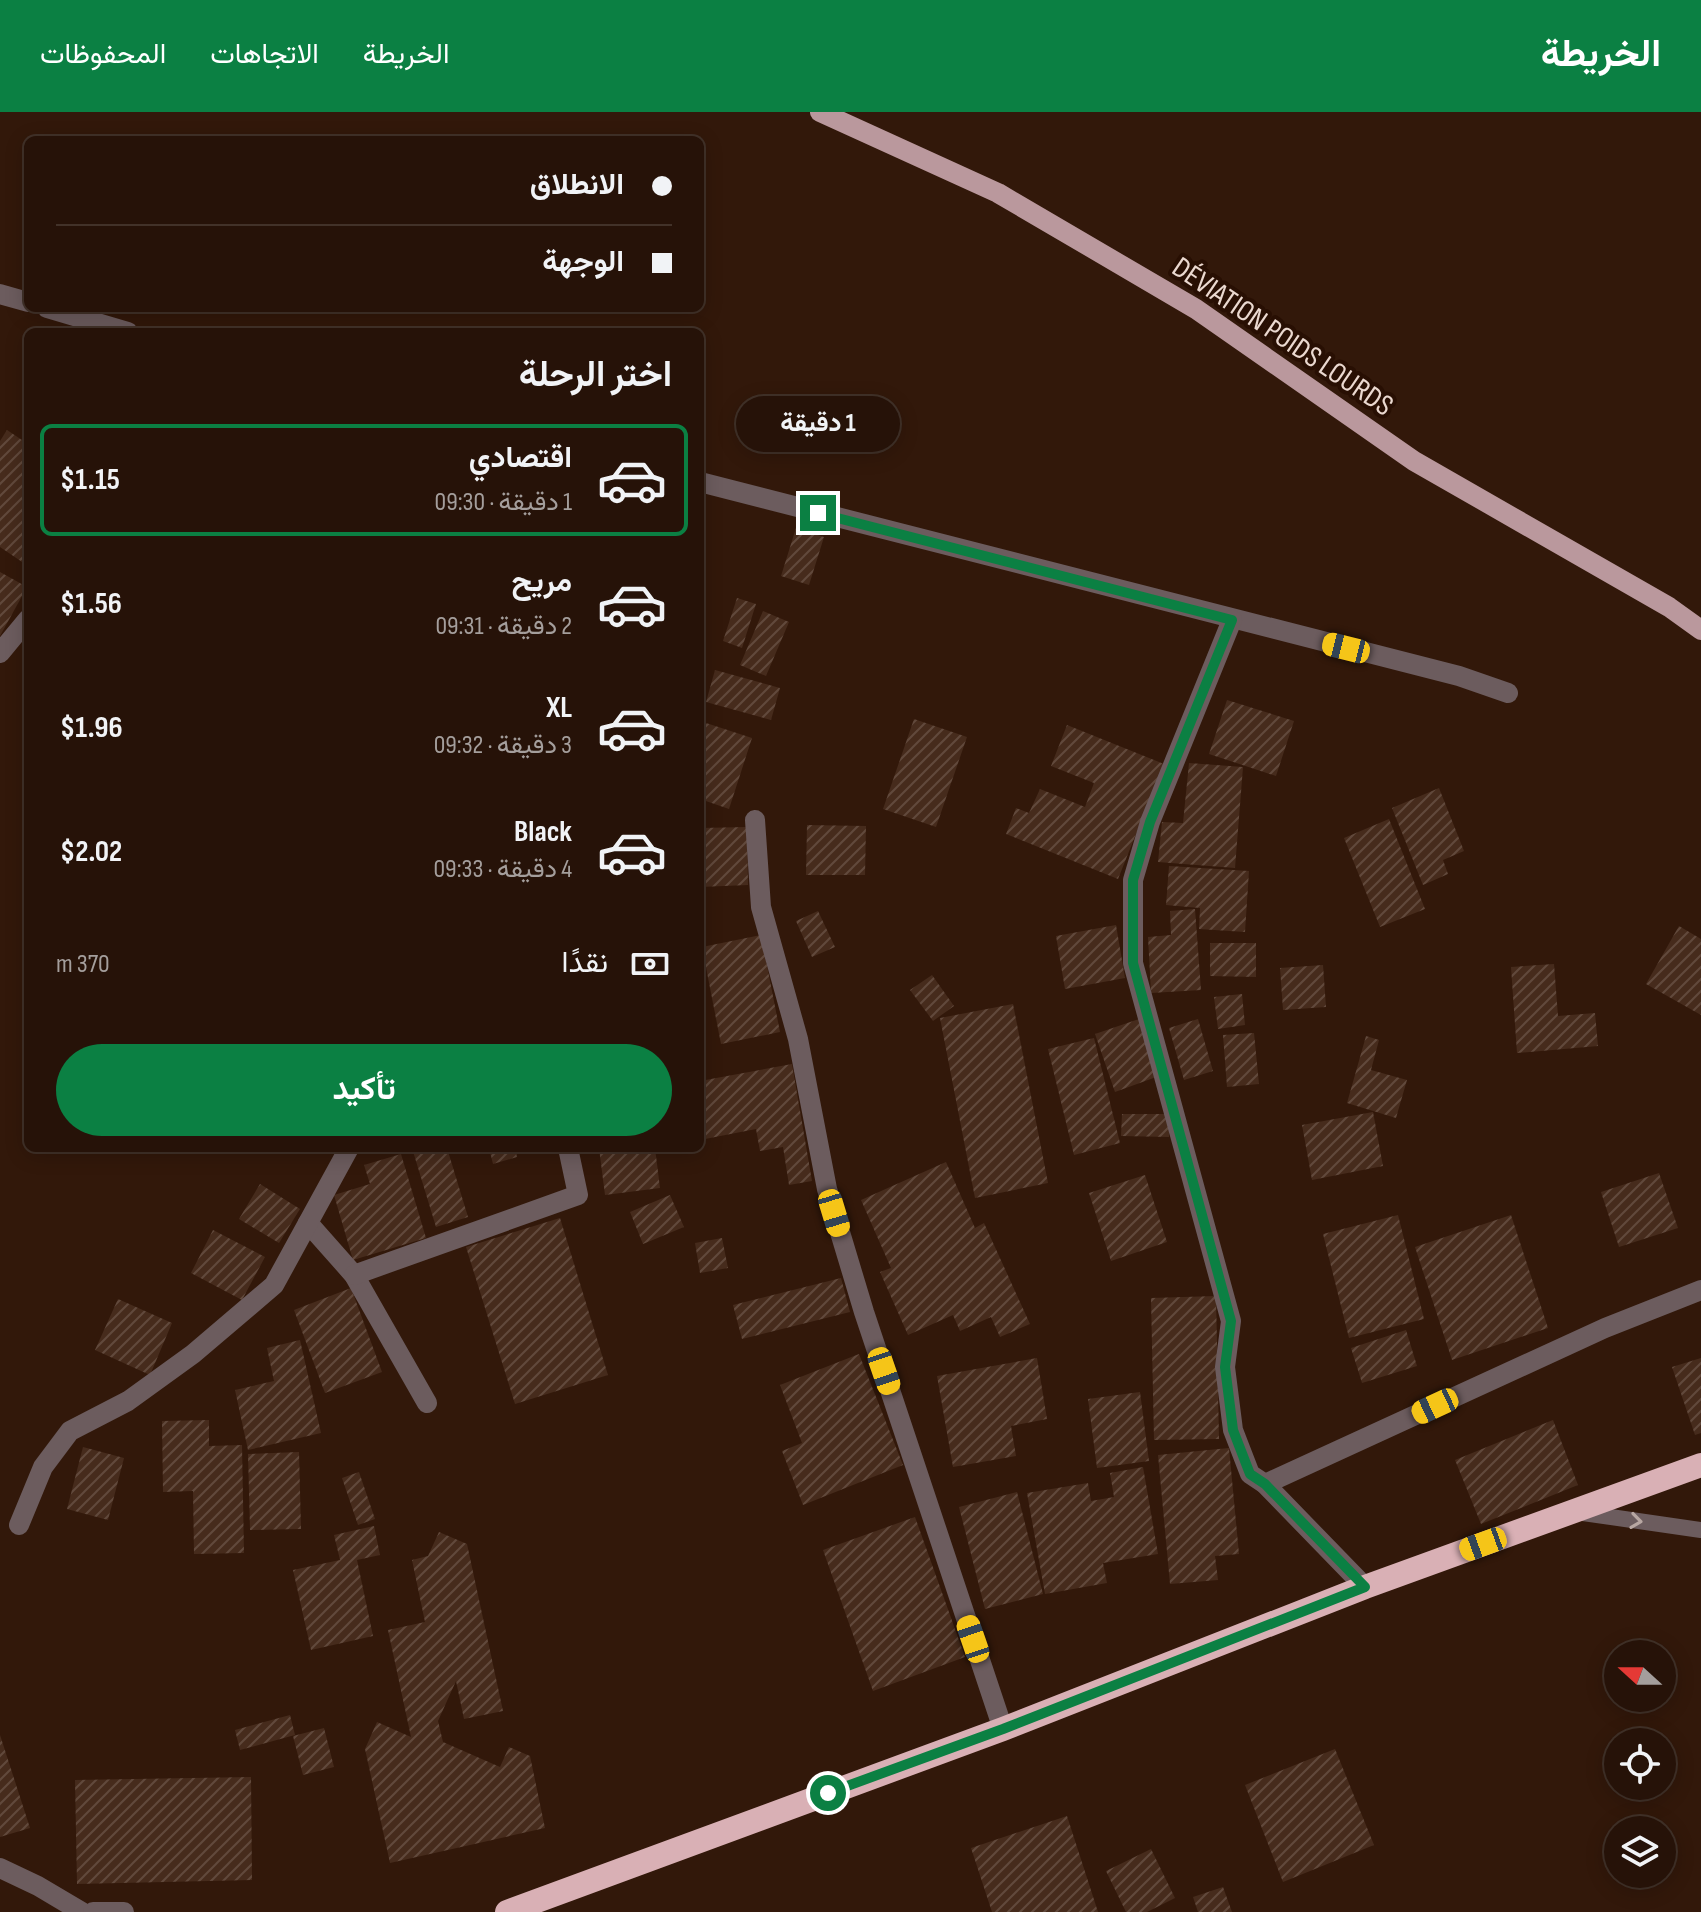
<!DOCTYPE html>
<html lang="ar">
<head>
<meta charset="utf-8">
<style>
  body { margin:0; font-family:"Sofia Sans Condensed",Vazirmatn,sans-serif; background:#322016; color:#f1f3f6; direction:rtl; height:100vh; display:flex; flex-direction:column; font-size:30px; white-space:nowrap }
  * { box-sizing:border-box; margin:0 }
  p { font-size:26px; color:#a49e9c }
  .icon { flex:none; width:44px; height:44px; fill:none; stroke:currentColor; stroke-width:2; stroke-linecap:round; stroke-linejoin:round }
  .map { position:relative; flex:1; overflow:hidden; direction:ltr }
  .drawer { position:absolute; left:24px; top:216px; width:680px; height:824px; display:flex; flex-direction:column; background:#261208; border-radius:12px; box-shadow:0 4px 20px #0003,0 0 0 2px #423229; direction:rtl }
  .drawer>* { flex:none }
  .top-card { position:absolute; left:24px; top:24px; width:680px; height:176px; border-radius:12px; box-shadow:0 4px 20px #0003,0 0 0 2px #423229; direction:rtl; display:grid; align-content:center; height:176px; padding:0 32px; background:#261208 }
  .needle { width:52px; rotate:291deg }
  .buttons { position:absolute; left:1604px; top:1528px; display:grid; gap:16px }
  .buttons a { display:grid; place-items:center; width:72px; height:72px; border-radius:50%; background:#261208; box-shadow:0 4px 20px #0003,0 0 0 2px #423229; font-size:40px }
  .end { position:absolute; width:36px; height:36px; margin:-18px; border:10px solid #0b8043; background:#fff; box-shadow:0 0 0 4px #fff }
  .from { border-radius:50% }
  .bubble { position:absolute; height:56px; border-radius:28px; background:#261208; box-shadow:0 4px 20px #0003,0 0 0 2px #423229; font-size:26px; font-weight:700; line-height:56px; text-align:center; direction:rtl }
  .car { position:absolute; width:24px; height:48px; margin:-24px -12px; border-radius:10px; box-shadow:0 0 6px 2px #0007; background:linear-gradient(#f5c518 24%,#345 0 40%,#f5c518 0 76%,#345 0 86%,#f5c518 0) }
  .top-card b { display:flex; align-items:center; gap:28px; height:76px; font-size:30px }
  .top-card b+b { border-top:2px solid #423229 }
  .top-card i { width:20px; height:20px; background:#f1f3f6 }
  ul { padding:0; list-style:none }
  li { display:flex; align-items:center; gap:24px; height:112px; margin:0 16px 12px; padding:0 16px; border:4px solid transparent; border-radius:12px }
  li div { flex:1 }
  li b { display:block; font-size:30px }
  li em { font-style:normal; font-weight:700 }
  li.active { border-color:#0b8043 }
  li>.icon { width:72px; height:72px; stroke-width:1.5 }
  h2 { padding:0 32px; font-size:36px; line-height:96px }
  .pay { display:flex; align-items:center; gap:20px; height:88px; padding:0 32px; font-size:30px }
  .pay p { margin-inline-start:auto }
  .cta { display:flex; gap:16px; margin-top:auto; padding:16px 32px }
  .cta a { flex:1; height:92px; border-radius:48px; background:#0b8043; color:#fff; font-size:32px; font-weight:700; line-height:92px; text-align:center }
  header { display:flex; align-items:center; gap:48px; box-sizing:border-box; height:112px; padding:0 40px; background:#0b8043; color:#fff }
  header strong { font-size:38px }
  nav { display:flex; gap:44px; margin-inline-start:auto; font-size:28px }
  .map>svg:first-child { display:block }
  .building { fill:url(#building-hatch) }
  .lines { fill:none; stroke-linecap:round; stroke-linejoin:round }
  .lane { stroke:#6c5c5e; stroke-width:16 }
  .street { stroke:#6c5c5e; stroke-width:20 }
  .primary { stroke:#ba989d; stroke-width:20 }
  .highway { stroke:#d9b0b5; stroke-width:24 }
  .oneway { stroke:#b8a7a2 }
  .route { stroke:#0b8043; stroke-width:10 }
  .labels { text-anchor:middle; stroke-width:8; stroke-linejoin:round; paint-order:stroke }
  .street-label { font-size:30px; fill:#ebd9d0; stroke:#280f03 }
</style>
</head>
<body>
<header>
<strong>الخريطة</strong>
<nav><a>الخريطة</a><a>الاتجاهات</a><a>المحفوظات</a></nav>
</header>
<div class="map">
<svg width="1701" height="1800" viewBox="0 0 1701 1800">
  <defs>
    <pattern id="building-hatch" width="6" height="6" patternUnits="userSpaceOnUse" patternTransform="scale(2)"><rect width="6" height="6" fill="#462b1c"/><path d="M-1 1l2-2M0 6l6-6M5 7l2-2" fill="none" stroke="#61493c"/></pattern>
  </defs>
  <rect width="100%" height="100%" fill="#32180a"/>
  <g class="building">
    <path d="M7,318L28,332V454L0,435V329Z"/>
    <path d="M796,416L824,425L809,473L781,464Z"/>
    <path d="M0,460L27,475L0,524Z"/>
    <path d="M737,486L756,492L742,536L723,529Z"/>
    <path d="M763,499L789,510L766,564L740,553Z"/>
    <path d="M715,558L780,576L771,608L706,590Z"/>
    <path d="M1227,588L1294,609L1276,664L1209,642Z"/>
    <path d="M914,607L967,625L936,715L883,697Z"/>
    <path d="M700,609L752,626L729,697L700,687Z"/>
    <path d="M1067,613L1164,652L1118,767L1006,722L1016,696L1029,701L1040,677L1085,695L1094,671L1051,654Z"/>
    <path d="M1189,651L1243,655L1235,756L1158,750L1162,710L1183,711Z"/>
    <path d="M1439,676L1464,739L1443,748L1448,762L1423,773L1392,696Z"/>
    <path d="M1389,707L1425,797L1380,815L1344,726Z"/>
    <path d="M807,713L866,714L865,763H806Z"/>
    <path d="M747,715L748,773L700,775V716Z"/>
    <path d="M1169,754L1249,759L1245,820L1199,817L1200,796L1166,793Z"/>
    <path d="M1195,797L1201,878L1151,881L1148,825L1171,823L1170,799Z"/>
    <path d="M818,799L835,835L812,845L796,809Z"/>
    <path d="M1116,813L1125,866L1065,877L1056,824Z"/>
    <path d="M1679,814L1701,827V903L1646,872Z"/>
    <path d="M761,823L780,920L721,932L702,835Z"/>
    <path d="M1210,831H1256V865L1210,864Z"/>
    <path d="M1554,852L1558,904L1595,901L1598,934L1517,941L1511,855Z"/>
    <path d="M1323,853L1326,895L1283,898L1280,856Z"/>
    <path d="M932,863L954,894L933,909L910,878Z"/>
    <path d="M1242,882L1245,913L1218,917L1214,885Z"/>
    <path d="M1013,892L1048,1071L975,1086L940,906Z"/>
    <path d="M1139,907L1159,964L1115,980L1095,922Z"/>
    <path d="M1198,907L1213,959L1184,968L1169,916Z"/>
    <path d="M1254,921L1259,972L1227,975L1223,923Z"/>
    <path d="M1366,924L1379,928L1371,958L1407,968L1396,1006L1347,991Z"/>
    <path d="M1094,926L1120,1031L1074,1043L1048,937Z"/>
    <path d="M792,952L812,1069L789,1073L783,1035L760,1039L756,1017L700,1028V969Z"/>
    <path d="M1373,1000L1383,1054L1312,1068L1302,1013Z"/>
    <path d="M1122,1002H1169V1025L1121,1024Z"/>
    <path d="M412,1036H447L468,1105L436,1115Z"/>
    <path d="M489,1036H515L517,1045L493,1052Z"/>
    <path d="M599,1036H655L660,1076L605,1083Z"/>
    <path d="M401,1042L426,1126L353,1148L334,1083L370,1072L364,1053Z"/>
    <path d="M946,1050L975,1116L984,1111L1030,1212L1000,1225L991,1205L960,1219L953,1203L908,1223L880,1160L891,1156L861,1088Z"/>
    <path d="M1659,1061L1678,1116L1619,1135L1601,1080Z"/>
    <path d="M1145,1063L1167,1130L1111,1149L1089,1081Z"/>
    <path d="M260,1072L300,1097L279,1131L239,1107Z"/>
    <path d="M670,1083L684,1115L643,1132L630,1100Z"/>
    <path d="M1398,1103L1424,1207L1349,1226L1323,1122Z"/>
    <path d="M1511,1103L1548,1216L1452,1248L1415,1135Z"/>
    <path d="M560,1106L608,1263L515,1292L466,1135Z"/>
    <path d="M213,1118L265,1145L242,1188L191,1161Z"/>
    <path d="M722,1126L728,1156L700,1161L695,1131Z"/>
    <path d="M841,1166L850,1200L742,1227L733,1193Z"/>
    <path d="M351,1176L382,1260L325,1281L294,1198Z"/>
    <path d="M1216,1184L1219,1327L1154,1328L1151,1186Z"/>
    <path d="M118,1187L172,1211L150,1263L95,1238Z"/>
    <path d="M1406,1218L1417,1254L1362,1271L1351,1236Z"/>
    <path d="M300,1228L321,1321L248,1338L235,1278L274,1269L267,1236Z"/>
    <path d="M859,1242L903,1353L803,1393L782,1339L802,1331L780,1273Z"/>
    <path d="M1037,1246L1047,1307L1011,1314L1016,1344L953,1355L937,1264Z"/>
    <path d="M1701,1246V1321L1695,1323L1672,1255Z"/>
    <path d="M1140,1280L1149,1349L1097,1356L1088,1287Z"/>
    <path d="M209,1308V1334L242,1333L244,1441L194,1442L193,1379L163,1380L162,1309Z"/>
    <path d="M1553,1308L1578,1373L1481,1412L1455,1348Z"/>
    <path d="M83,1335L124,1346L108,1408L67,1397Z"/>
    <path d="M1229,1336L1239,1442L1215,1444L1218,1468L1170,1472L1158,1343Z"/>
    <path d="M299,1340L301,1417L250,1418L248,1342Z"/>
    <path d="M1143,1355L1158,1442L1103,1451L1107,1471L1045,1482L1027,1381L1088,1371L1091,1389L1114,1385L1110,1361Z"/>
    <path d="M359,1360L375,1407L358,1413L342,1366Z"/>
    <path d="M1017,1380L1043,1482L985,1497L959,1395Z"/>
    <path d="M915,1405L965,1545L873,1579L823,1438Z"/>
    <path d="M374,1414L380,1443L357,1448L373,1524L311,1538L293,1458L340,1448L334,1423Z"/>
    <path d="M439,1420L467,1432L503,1599L464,1607L456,1569L438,1609L443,1630L500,1655L509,1635L530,1644L545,1716L390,1751L365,1637L377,1610L411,1625L388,1518L425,1510L412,1448L428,1444Z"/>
    <path d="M290,1603L295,1623L240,1638L235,1618Z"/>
    <path d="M324,1616L334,1655L303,1663L293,1624Z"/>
    <path d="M0,1623L30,1716L0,1725Z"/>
    <path d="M1335,1637L1374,1733L1283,1770L1245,1673Z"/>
    <path d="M251,1665L252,1768L77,1772L75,1668Z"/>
    <path d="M1067,1704L1098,1800H992L971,1736Z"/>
    <path d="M1151,1737L1175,1786L1147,1800H1126L1106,1759Z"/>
    <path d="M1223,1775L1232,1800H1198L1193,1785Z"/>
  </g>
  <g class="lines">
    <path class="lane" d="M1576,1400L1701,1418"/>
    <g class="street">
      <path d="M0,182L28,190"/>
      <path d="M47,196L128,220"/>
      <path d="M700,370L1459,564L1508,581"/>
      <path d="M1232,508L1150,710L1133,768V851L1231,1209L1225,1255L1233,1318L1250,1362L1265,1372L1365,1475"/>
      <path d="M0,541L28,507"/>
      <path d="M755,708L761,795L798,927L827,1077L864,1200L1003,1617"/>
      <path d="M308,1111L354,1163L427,1291"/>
      <path d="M354,1163L578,1083L568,1036"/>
      <path d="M1265,1372L1605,1216L1701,1178"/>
      <path d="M19,1413L43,1355L70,1319L128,1289L193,1242L274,1173L349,1036"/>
      <path d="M0,1756L38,1774L82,1800"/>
      <path d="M93,1800H124"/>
    </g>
    <path class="primary" d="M820,0L998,81L1196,197L1414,349L1669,495L1701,518"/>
    <path class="highway" d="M507,1800L1003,1617L1365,1475L1701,1353"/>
  </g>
  <defs><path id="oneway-chevron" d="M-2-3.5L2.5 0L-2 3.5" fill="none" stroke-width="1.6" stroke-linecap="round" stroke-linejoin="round" transform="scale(2)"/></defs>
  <use class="oneway" href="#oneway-chevron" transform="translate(1636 1409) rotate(8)"/>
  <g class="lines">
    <path class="route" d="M818,401L1232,508L1150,710L1133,768V851L1231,1209L1225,1255L1233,1318L1250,1362L1265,1372L1365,1475L1003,1617L828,1681"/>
  </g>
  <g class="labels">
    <g class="street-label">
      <text transform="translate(1283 224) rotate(34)" y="10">DÉVIATION POIDS LOURDS</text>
    </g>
  </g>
</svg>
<div class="buttons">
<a><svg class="needle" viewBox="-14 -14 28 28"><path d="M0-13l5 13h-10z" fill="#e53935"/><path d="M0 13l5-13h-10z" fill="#a49e9c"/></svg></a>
<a><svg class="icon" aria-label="locate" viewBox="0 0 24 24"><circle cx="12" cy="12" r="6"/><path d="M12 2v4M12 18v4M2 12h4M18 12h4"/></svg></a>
<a><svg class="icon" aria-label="layers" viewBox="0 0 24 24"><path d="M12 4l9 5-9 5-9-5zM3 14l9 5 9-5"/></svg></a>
</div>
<i class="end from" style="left:828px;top:1681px"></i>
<i class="end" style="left:818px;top:401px"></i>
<div class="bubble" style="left:736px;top:284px;width:164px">1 دقيقة</div>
<i class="car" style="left:1346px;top:536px;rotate:284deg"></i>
<i class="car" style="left:834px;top:1101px;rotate:163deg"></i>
<i class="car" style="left:884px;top:1259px;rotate:161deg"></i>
<i class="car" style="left:1435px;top:1294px;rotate:245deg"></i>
<i class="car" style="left:1483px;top:1432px;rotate:250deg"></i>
<i class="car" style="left:973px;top:1527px;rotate:341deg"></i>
<div class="top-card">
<b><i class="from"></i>الانطلاق</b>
<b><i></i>الوجهة</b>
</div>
<section class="drawer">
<h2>اختر الرحلة</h2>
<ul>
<li class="active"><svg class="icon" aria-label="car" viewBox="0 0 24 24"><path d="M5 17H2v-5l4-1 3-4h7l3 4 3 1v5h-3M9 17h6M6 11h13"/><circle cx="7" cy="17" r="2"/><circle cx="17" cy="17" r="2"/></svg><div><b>اقتصادي</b><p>1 دقيقة · 09:30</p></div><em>$1.15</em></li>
<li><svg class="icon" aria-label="car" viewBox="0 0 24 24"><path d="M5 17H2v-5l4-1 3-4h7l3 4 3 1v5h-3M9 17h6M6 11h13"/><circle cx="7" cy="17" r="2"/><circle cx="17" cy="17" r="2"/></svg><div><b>مريح</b><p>2 دقيقة · 09:31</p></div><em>$1.56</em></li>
<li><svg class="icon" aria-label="car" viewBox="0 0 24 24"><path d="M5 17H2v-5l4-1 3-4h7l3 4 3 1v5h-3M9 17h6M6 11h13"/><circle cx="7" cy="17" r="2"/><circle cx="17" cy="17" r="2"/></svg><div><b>XL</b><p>3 دقيقة · 09:32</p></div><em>$1.96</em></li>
<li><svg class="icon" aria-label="car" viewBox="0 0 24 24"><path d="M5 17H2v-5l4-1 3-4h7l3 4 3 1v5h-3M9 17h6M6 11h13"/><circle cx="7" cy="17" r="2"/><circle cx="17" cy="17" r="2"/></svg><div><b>Black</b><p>4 دقيقة · 09:33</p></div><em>$2.02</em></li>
</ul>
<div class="pay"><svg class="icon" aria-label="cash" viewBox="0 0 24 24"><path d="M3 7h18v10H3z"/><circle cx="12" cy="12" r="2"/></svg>نقدًا<p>370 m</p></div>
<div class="cta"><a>تأكيد</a></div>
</section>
</div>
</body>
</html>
